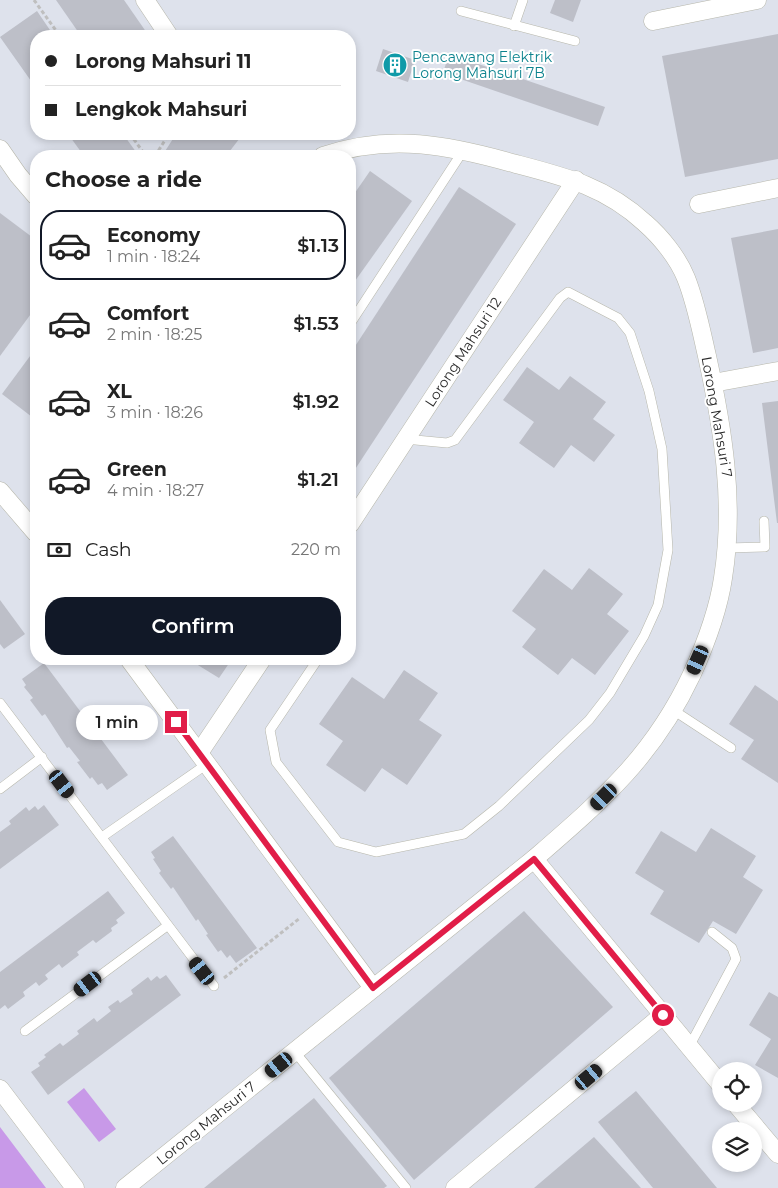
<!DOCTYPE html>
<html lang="en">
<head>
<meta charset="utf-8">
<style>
  body { margin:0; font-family:Montserrat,sans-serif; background:#f6f6f6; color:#222; height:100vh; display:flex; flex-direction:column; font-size:19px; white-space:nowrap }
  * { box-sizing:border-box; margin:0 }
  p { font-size:16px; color:#767676 }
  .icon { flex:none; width:28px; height:28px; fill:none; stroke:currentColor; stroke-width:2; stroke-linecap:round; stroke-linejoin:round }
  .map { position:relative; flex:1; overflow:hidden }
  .side { position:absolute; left:30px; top:150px; width:326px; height:515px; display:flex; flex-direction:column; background:#fff; border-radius:20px; box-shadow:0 2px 8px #0003 }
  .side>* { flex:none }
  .guide { position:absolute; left:30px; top:30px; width:326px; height:110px; border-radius:20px; box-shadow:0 2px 8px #0003; display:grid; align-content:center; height:110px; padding:0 15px; background:#fff }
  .fabs { position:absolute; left:712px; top:1062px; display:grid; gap:10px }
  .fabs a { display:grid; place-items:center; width:50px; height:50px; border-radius:50%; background:#fff; box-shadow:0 2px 8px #0003; font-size:25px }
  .end { position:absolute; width:22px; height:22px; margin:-11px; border:6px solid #e11d48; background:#fff; box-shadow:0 0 0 2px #fff }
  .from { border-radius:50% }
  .bubble { position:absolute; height:35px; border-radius:18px; background:#fff; box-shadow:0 2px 8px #0003; font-size:16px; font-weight:600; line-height:35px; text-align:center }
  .car { position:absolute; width:15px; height:30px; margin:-15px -8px; border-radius:6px; box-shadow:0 0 4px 1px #0007; background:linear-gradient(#222 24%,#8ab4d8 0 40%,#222 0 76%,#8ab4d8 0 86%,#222 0) }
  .guide b { display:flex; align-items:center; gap:18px; height:48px; font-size:19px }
  .guide b+b { border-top:1px solid #e0e0e0 }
  .guide i { width:12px; height:12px; background:#222 }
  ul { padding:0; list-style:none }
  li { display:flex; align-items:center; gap:15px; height:70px; margin:0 10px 8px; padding:0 5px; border:2px solid transparent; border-radius:20px }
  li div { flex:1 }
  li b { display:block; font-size:19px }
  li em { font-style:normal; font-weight:600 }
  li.selected { border-color:#111827 }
  li>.icon { width:45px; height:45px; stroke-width:1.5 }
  h2 { padding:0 15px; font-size:22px; line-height:60px }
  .pay { display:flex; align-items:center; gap:12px; height:55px; padding:0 15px; font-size:19px }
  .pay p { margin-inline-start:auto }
  .button { display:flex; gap:10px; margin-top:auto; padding:10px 15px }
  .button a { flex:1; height:58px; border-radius:20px; background:#111827; color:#fff; font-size:20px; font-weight:600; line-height:58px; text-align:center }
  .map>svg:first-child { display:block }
  .pitch { fill:#c899e8 }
  .building { fill:#bdbfc8 }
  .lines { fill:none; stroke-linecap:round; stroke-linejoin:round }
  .lane-casing { stroke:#b7b7ab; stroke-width:10 }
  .street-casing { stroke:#b7b7ab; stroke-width:19 }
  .path { stroke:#bfbfbf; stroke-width:3; stroke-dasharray:4 2.5; stroke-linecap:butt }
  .lane { stroke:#fff; stroke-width:9 }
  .street { stroke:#fff; stroke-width:18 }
  .route { stroke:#e11d48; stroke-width:6 }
  .labels { text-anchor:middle; stroke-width:4; stroke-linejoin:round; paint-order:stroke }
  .culture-label { font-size:14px; fill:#0d838f; stroke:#fff; text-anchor:start }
  .street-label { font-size:14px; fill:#2b2b2b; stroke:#fff }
</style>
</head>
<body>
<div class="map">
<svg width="778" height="1188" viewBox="0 0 778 1188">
  <rect width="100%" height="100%" fill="#dee2ec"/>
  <g class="pitch">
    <path d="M84,1088L116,1129L99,1142L67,1102Z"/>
    <path d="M0,1127L46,1188H0Z"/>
  </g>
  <g class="building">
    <path d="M56,0H124L149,36H81Z"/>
    <path d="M555,0H581L573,22L550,13Z"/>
    <path d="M37,11L54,36H36V88L0,37Z"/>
    <path d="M778,34V159L685,177L662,56Z"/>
    <path d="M383,49L415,60L408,82L376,71Z"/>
    <path d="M449,54L605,107L598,126L443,73Z"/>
    <path d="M68,134H123L139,156H84Z"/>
    <path d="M176,134H243L226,156H162Z"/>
    <path d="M370,171L412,201L350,288V200Z"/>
    <path d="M459,187L516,224L350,477V354Z"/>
    <path d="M0,213L36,240V307L0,356Z"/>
    <path d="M778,229V348L753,353L731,238Z"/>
    <path d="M36,348V420L2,394Z"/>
    <path d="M527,367L559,390L570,376L606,402L593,419L615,435L594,462L571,445L554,468L519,443L534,422L503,400Z"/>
    <path d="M778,401V523H777L762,403Z"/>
    <path d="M589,568L623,594L607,614L629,631L595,675L572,658L558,675L522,647L536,629L512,611L544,569L572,590Z"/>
    <path d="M0,600L25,634L4,649L0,644Z"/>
    <path d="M188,659H232L219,678Z"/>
    <path d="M44,663L128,775L107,790L102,783L98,785L92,777L90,779L77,762L80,761L69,747L67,748L45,714L42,716L30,700L33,698L24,687L26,685L22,679Z"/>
    <path d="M404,670L438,693L419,720L442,735L407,785L382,768L365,792L326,765L343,741L319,724L352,677L384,699Z"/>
    <path d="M755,685L778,701V783L741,759L754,740L729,724Z"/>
    <path d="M44,805L59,825L0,869V832L11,824L9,821L26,807L29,811L35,806L38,810Z"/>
    <path d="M711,828L756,856L743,877L763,890L736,934L713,921L699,943L650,914L664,891L635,873L661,831L696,852Z"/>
    <path d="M173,836L257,948L236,963L230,955L227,958L221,950L218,952L206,935L208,934L198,919L196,921L173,887L171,889L159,873L161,871L153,859L155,858L151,852Z"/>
    <path d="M108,891L125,913L116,920L118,923L111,928L112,931L96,943L93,940L77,952L79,955L62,968L59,964L45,975L48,979L39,986L36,982L23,992L25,996L8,1009L5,1005L0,1009V972Z"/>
    <path d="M524,911L613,1007L414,1180L329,1078Z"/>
    <path d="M166,975L181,995L48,1095L31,1072L40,1066L38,1063L46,1057L44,1055L60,1043L63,1046L79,1034L77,1031L94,1018L97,1022L111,1011L108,1007L118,1000L120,1003L133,994L131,990L148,977L151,981L157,976L160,979Z"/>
    <path d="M769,992L778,997V1078L755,1065L771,1039L749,1025Z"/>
    <path d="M636,1091L717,1188H653L598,1122Z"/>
    <path d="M314,1098L387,1186L384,1188H204Z"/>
    <path d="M594,1137L641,1188H534Z"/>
  </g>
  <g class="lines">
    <defs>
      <g id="lane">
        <path d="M461,11L575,41"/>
        <path d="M514,26L523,0"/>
        <path d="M350,324L463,151"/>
        <path d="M727,548L765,547L764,521"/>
        <path d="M318,659L270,730L276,762L338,842L376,852L464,834L499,806L589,720L610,693L644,636L658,605L668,550L662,449L649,391L630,333L618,318L568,292L560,298L455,440L447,443L405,439"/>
        <path d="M0,703L214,986"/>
        <path d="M673,710L731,748"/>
        <path d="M0,789L42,757"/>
        <path d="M102,837L207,764"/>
        <path d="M25,1031L167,926"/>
        <path d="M689,1047L736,959L732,948L712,932"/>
        <path d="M295,1052L406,1188"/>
      </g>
      <g id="street">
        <path d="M145,0L169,36"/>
        <path d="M653,21L757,0"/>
        <path d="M0,149L18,175L36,196"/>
        <path d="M699,204L778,188"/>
        <path d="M713,383L778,371"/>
        <path d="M0,491L36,533"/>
        <path d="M350,524L576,180"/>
        <path d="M129,659L373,988"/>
        <path d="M199,753L262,659"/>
        <path d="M534,859L721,1085"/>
        <path d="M0,1089L75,1188"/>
        <path d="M736,1104L778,1154"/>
        <path d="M125,1188L534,859C602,800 653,757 692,674C706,643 718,612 723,578C735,503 723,429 707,356C701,330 696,303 686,278C678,258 661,237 645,223C606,187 566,177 516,164C449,145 390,133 323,156"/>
        <path d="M455,1188L663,1015"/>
      </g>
    </defs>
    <use href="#lane" class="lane-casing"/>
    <use href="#street" class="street-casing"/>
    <g class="path">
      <path d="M34,0L60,36"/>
      <path d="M130,134L146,156"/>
      <path d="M155,156L169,134"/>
      <path d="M224,978L300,918"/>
    </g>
    <use href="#lane" class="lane"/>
    <use href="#street" class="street"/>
  </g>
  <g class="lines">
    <path class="route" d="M176,722L373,988L534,859L663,1015"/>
  </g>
  <defs>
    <symbol id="building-disc" viewBox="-11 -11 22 22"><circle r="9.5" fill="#0f9aa8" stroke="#fff"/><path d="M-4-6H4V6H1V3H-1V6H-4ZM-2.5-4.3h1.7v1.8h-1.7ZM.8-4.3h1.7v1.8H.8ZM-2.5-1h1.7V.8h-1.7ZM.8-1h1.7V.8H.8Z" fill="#fff"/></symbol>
  </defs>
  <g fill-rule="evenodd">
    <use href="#building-disc" x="381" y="51" width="28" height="28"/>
  </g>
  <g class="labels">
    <g class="culture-label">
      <text x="412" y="62">Pencawang Elektrik<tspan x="412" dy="16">Lorong Mahsuri 7B</tspan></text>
    </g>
    <g class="street-label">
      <text transform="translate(463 352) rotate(-57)" y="5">Lorong Mahsuri 12</text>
      <text transform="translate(717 417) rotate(80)" y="5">Lorong Mahsuri 7</text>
      <text transform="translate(206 1123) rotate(-39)" y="5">Lorong Mahsuri 7</text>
    </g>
  </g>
</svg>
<div class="fabs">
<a><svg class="icon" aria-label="locate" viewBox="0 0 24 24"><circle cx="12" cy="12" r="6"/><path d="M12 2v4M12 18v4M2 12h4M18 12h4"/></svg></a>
<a><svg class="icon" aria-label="layers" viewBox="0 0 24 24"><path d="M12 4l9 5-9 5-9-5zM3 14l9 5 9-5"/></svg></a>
</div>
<i class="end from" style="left:663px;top:1015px"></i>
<i class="end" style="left:176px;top:722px"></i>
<div class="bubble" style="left:76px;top:705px;width:82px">1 min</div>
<i class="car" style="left:698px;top:660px;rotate:204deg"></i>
<i class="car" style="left:62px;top:784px;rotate:143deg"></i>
<i class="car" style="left:604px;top:797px;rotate:225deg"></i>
<i class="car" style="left:202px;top:971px;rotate:322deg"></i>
<i class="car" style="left:88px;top:984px;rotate:233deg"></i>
<i class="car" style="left:279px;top:1065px;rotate:231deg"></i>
<i class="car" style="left:589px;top:1077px;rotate:50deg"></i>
<div class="guide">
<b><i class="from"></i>Lorong Mahsuri 11</b>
<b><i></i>Lengkok Mahsuri</b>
</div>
<section class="side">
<h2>Choose a ride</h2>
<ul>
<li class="selected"><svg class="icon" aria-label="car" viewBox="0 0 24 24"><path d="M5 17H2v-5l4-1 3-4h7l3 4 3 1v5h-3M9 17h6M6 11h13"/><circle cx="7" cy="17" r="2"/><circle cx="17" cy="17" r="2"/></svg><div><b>Economy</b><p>1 min · 18:24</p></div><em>$1.13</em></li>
<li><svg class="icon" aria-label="car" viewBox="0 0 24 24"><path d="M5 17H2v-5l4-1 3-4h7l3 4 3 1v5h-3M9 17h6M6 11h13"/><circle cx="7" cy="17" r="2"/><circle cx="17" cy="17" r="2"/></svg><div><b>Comfort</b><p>2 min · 18:25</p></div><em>$1.53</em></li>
<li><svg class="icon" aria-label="car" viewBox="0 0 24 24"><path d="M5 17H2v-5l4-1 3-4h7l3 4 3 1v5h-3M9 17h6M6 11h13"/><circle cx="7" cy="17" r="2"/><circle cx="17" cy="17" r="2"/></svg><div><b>XL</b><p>3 min · 18:26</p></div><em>$1.92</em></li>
<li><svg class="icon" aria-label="car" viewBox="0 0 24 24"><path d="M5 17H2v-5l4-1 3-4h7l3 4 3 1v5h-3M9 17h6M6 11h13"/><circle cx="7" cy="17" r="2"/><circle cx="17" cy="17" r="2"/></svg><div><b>Green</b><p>4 min · 18:27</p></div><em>$1.21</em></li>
</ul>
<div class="pay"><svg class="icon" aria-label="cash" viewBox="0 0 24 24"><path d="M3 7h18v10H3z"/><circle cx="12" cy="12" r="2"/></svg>Cash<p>220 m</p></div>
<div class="button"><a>Confirm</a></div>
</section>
</div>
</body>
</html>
